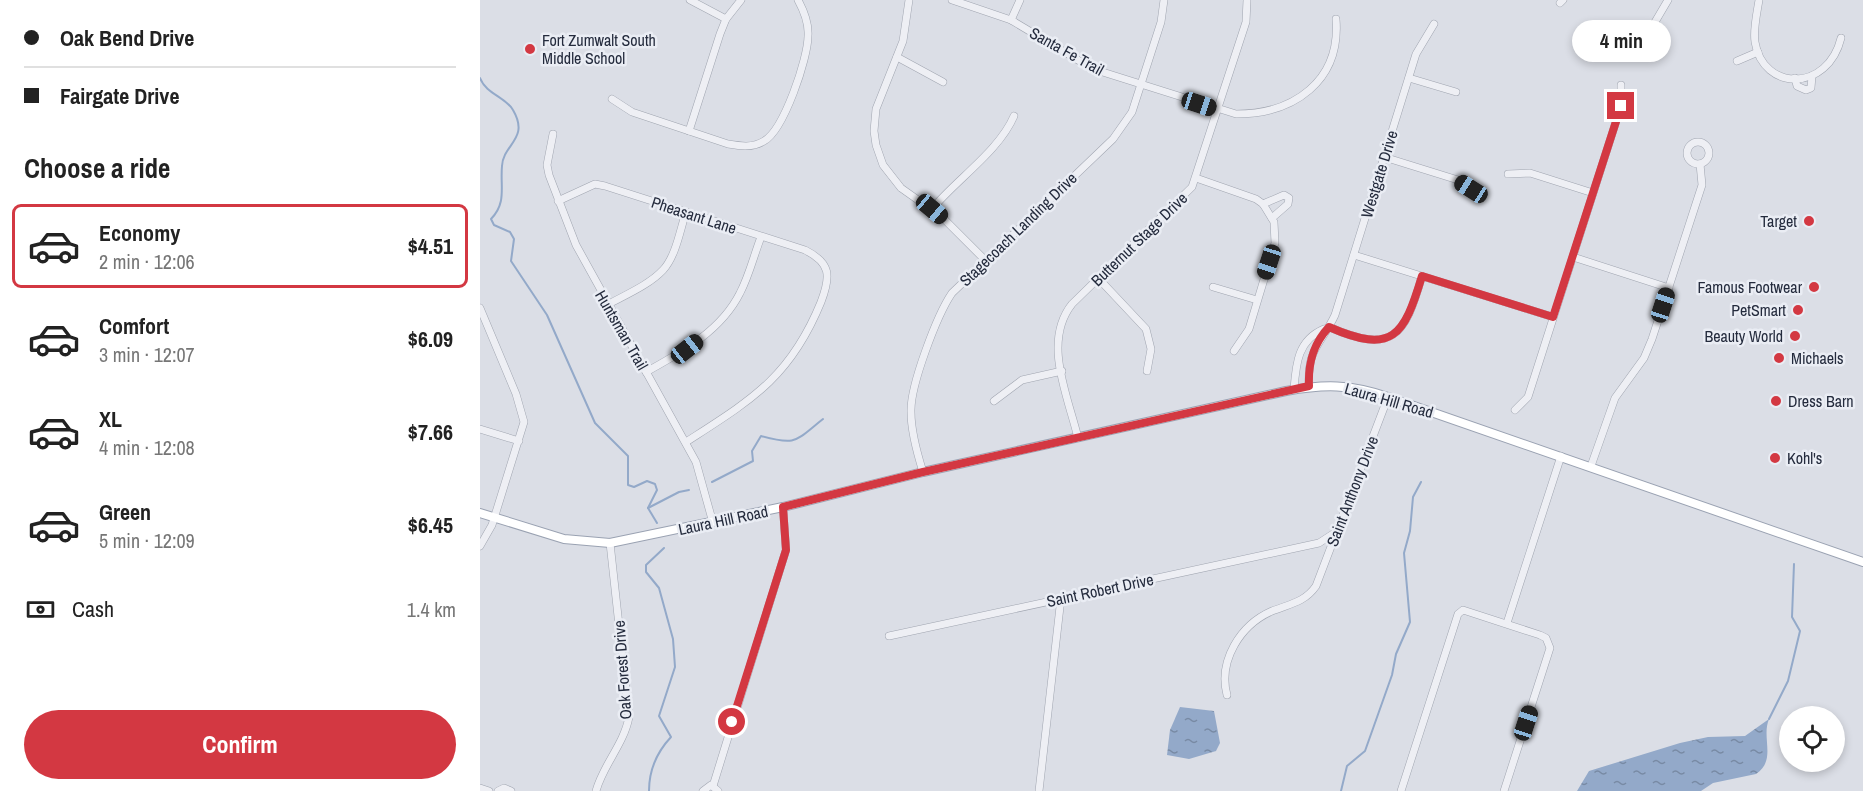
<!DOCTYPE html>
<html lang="en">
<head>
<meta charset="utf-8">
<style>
  body { margin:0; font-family:"Archivo Narrow",sans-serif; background:#f2f2f2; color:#222; height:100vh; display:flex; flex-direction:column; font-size:22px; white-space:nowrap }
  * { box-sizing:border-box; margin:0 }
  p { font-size:20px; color:#767676 }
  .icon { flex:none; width:33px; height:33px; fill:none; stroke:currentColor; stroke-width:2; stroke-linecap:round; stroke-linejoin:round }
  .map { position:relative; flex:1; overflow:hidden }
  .details { display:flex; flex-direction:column; background:#fff; width:480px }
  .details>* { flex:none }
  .top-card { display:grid; align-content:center; height:132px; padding:0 24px; background:#fff }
  .buttons { position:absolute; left:1299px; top:706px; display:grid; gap:12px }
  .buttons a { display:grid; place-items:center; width:66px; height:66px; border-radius:50%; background:#fff; box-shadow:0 3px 9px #0003; font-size:30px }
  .end { position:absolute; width:27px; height:27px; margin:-14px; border:8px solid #d33842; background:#fff; box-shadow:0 0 0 3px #fff }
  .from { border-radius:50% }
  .bubble { position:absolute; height:42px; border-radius:21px; background:#fff; box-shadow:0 3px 9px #0003; font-size:20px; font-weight:700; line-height:42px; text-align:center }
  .car { position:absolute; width:18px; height:36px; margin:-18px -9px; border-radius:8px; box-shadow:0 0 4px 2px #0007; background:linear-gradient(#222 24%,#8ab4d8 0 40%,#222 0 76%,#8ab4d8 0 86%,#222 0) }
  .top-card b { display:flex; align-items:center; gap:21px; height:57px; font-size:22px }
  .top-card b+b { border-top:2px solid #e0e0e0 }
  .top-card i { width:15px; height:15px; background:#222 }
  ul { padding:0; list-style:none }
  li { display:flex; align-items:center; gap:18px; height:84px; margin:0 12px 9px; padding:0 12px; border:3px solid transparent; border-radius:9px }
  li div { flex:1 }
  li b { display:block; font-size:22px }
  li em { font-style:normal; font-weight:700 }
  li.on { border-color:#d33842 }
  li>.icon { width:54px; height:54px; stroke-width:1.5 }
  h2 { padding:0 24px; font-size:27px; line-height:72px }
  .pay { display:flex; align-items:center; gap:15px; height:66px; padding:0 24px; font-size:22px }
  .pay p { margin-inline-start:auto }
  .primary-button { display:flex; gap:12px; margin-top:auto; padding:12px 24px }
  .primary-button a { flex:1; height:69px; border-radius:36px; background:#d33842; color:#fff; font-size:24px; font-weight:700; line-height:69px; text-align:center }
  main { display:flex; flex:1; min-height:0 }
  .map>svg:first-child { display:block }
  .water { fill:url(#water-ripples) }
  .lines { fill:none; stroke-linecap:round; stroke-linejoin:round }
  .stream { stroke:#93a9c9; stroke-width:2 }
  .minor-casing { stroke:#a0a5b0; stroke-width:8 }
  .major-casing { stroke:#9aa2b2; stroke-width:10 }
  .minor { stroke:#eeeff4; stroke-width:7 }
  .major { stroke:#fff; stroke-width:8 }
  .route { stroke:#d33842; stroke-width:8 }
  .poi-dot { fill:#d33842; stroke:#eaedf4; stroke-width:2 }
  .labels { text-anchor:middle; stroke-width:5; stroke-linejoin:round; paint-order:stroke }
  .poi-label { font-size:16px; fill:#242b3d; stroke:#eaedf4; text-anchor:start }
  .street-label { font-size:16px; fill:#242b3d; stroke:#eaedf4 }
</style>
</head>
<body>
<main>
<section class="details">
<div class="top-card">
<b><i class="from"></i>Oak Bend Drive</b>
<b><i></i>Fairgate Drive</b>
</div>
<h2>Choose a ride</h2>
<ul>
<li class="on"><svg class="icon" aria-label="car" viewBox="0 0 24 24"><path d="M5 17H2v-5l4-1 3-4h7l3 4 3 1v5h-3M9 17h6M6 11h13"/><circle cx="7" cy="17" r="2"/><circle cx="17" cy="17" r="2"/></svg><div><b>Economy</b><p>2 min · 12:06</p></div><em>$4.51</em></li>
<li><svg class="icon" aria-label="car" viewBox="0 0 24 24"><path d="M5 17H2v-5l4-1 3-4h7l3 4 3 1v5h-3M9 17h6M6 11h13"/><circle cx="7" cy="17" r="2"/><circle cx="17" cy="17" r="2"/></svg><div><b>Comfort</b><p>3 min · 12:07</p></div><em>$6.09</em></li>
<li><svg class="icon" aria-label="car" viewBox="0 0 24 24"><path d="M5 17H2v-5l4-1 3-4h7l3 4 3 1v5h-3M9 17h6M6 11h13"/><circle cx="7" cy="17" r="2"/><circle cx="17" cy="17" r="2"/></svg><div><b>XL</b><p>4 min · 12:08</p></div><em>$7.66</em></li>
<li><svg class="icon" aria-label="car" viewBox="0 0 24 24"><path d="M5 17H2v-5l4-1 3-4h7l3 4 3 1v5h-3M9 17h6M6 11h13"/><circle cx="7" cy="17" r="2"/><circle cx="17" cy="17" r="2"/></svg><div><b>Green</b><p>5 min · 12:09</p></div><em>$6.45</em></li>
</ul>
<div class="pay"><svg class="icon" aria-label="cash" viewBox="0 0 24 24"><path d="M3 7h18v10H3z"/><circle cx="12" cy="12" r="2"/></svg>Cash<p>1.4 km</p></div>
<div class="primary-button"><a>Confirm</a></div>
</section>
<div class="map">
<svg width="1383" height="791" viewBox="0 0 1383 791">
  <defs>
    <pattern id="water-ripples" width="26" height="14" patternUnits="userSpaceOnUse" patternTransform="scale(1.5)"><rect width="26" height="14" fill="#93a9c9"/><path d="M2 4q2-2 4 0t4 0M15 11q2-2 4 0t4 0" fill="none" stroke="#788aa4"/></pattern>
  </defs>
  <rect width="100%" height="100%" fill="#dbdee6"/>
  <g class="water">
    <path d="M700,707L734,711L740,743L736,751L709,759L687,755L690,730Z"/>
    <path d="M1289,719C1281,738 1297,760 1276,774L1233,783L1221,791H1097L1109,771L1200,743L1228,737L1265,736Z"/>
  </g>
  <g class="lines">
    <g class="stream">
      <path d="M0,78C6,94 26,97 33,110C50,139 23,144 22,166C20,186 27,203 11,219L14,225L30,232L34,239L31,261L67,315L115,423L148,456V485L154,487L167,481L175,484L177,490L168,508"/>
      <path d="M232,482L273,461L272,451L281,436C317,446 315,441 343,419"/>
      <path d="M168,508L199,492L209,490"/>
      <path d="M168,508L177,523"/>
      <path d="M1289,719L1308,681L1320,631L1312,617L1314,564"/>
      <path d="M169,791C169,770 177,752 191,737L179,716L195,667L193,639L179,588L166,572V565L184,548"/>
      <path d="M861,791L867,766L885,751L912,675L916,654L930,622L924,553L930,531L933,497L941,482"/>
    </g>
    <defs>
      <g id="minor">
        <path d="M210,0L246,19"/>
        <path d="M429,0L423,41L396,109L394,131L396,145L403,165L421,188L462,217L505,260"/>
        <path d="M472,0L531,20L613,69L756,114C814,114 861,81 856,19"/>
        <path d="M1279,0C1277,13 1273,29 1275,42C1283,92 1348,92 1361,38"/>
        <path d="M1080,3L1083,0"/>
        <path d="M531,20L540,0"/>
        <path d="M1168,34L1188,0"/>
        <path d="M417,57L463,82"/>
        <path d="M1257,61L1278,52"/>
        <path d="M929,78L976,92"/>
        <path d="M1315,78L1317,86L1326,90L1331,88L1332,76"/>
        <path d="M132,99L152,112L248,144C260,146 273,148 284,141C304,130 328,58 328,36C329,23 324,11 318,0"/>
        <path d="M209,131L240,34L246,19L261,0"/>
        <path d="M73,134L67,165L69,175L96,245L216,462L233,523"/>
        <circle cx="1218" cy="153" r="11"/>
        <path d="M904,157L978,180L991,189"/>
        <path d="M1028,174L1050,173L1113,193"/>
        <path d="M716,178L776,199L783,204L794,222L795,243L769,329L754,351"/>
        <path d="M78,201L115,184L125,186L325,250C351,263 351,276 341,302C310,378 271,400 206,442"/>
        <path d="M783,204L804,195L809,198L808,204L792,218"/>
        <path d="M452,209C477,179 519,151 534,116"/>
        <path d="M874,255L1073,317"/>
        <path d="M1093,257L1189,288"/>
        <path d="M619,279L666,329L671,349L667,371"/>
        <path d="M733,287L777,300"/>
        <path d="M127,305C145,295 169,285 183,270C196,256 200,230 206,212"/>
        <path d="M0,308L36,394L44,422L12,525L0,546"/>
        <path d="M849,327C913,355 925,336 942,276"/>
        <path d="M166,372C202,352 241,331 260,293C269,276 274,255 281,237"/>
        <path d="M829,386C827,348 841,345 855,315L936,54L954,24"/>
        <path d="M814,389C816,363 818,340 844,329"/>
        <path d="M514,401L542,380L582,371"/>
        <path d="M1035,410L1048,397L1141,106V85"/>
        <path d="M0,429L39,441"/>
        <path d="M598,438C588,396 562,342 592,304L712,187L766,22L767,0"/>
        <path d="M1111,466L1135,398L1164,358L1172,339L1222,185L1220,164"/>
        <path d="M443,472C437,453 431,432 431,412C430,386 457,315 472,293L633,139L652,112L681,22L684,0"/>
        <path d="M1027,623L1081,456"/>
        <path d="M409,636L839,543L856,532"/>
        <path d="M747,695C738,661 760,625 792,611C810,604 825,602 836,586L908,397"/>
        <path d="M233,786L306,550L303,507"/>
        <path d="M0,788L9,791"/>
        <path d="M18,791L24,788L31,791"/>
        <path d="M116,791C123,765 144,744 149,717L130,543"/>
        <path d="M223,791L231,785L238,791"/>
        <path d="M559,791L581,598"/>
        <path d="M921,791L978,614L983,610L1060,635L1066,638L1070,648L1024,791"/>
      </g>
      <path id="major" d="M0,513L84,539L130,543L303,507L443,472L806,391C845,384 869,384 908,397L1383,562"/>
    </defs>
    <use href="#minor" class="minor-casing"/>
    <use href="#major" class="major-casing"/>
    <use href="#minor" class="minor"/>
    <use href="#major" class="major"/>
  </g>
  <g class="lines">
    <path class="route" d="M252,722L306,550L303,507L443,472L829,386C828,363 833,344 849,327C913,355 924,336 942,276L1073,317L1141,106"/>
  </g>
  <g class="poi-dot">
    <circle cx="50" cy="49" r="6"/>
    <circle cx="1329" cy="221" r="6"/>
    <circle cx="1334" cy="287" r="6"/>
    <circle cx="1318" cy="310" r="6"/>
    <circle cx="1315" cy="336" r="6"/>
    <circle cx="1299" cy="358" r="6"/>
    <circle cx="1296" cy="401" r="6"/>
    <circle cx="1295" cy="458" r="6"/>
  </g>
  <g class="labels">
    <g class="poi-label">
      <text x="62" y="46">Fort Zumwalt South<tspan x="62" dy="18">Middle School</tspan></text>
      <text x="1317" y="227" text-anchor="end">Target</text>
      <text x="1322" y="293" text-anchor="end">Famous Footwear</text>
      <text x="1306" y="316" text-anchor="end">PetSmart</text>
      <text x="1303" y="342" text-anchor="end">Beauty World</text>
      <text x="1311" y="364">Michaels</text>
      <text x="1308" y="407">Dress Barn</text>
      <text x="1307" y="464">Kohl's</text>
    </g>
    <g class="street-label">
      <text transform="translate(587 51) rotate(29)" y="6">Santa Fe Trail</text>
      <text transform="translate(899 174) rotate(-73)" y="6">Westgate Drive</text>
      <text transform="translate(214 215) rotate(18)" y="6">Pheasant Lane</text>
      <text transform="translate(538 229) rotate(-44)" y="6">Stagecoach Landing Drive</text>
      <text transform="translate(659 239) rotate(-44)" y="6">Butternut Stage Drive</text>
      <text transform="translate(142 330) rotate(60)" y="6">Huntsman Trail</text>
      <text transform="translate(909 400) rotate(16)" y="6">Laura Hill Road</text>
      <text transform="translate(872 491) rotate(-69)" y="6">Saint Anthony Drive</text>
      <text transform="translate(243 520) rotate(-12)" y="6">Laura Hill Road</text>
      <text transform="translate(620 590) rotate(-12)" y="6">Saint Robert Drive</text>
      <text transform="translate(142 670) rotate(-94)" y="6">Oak Forest Drive</text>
    </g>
  </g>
</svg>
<div class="buttons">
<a><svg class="icon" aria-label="locate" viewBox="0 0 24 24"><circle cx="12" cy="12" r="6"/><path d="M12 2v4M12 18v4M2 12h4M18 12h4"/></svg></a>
</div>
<i class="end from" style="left:252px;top:722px"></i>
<i class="end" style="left:1141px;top:106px"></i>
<div class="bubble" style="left:1092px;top:20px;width:99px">4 min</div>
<i class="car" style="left:719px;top:104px;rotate:108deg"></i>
<i class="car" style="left:991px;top:189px;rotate:302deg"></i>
<i class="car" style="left:452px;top:209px;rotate:130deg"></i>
<i class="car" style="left:789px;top:262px;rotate:198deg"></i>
<i class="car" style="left:1183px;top:305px;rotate:18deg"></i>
<i class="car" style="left:207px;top:349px;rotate:52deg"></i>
<i class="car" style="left:1046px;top:723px;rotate:18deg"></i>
</div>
</main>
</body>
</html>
